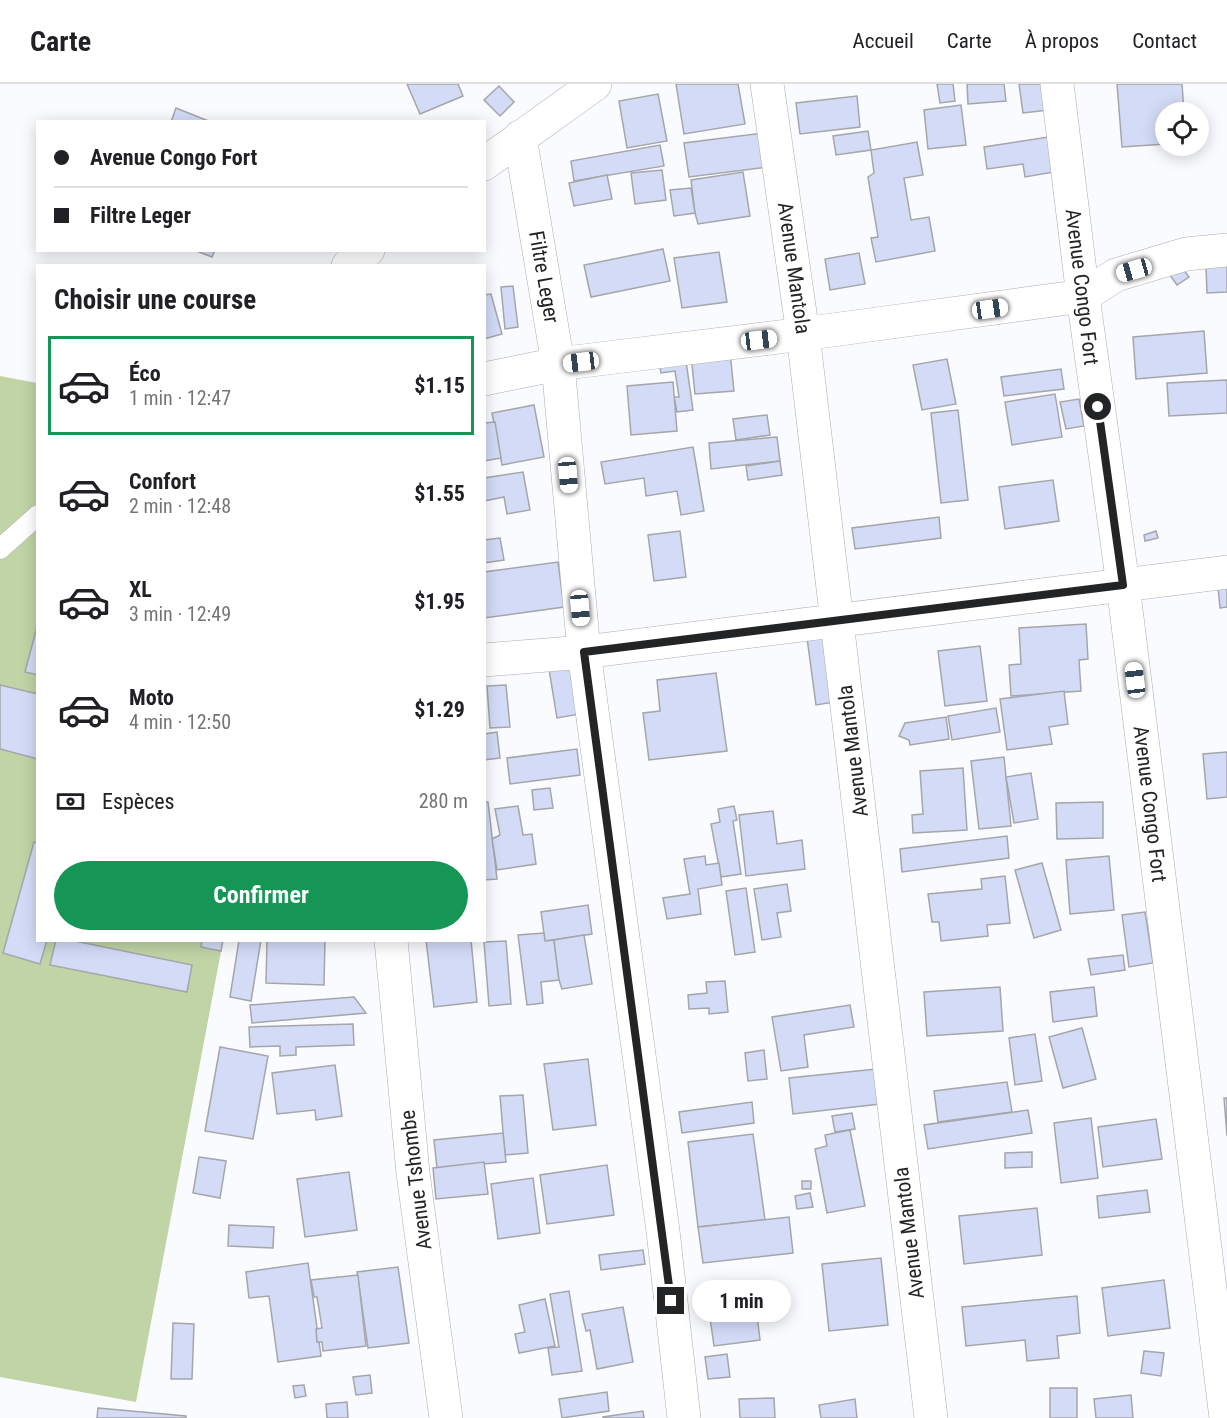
<!DOCTYPE html>
<html lang="fr">
<head>
<meta charset="utf-8">
<style>
  body { margin:0; font-family:"Roboto Condensed",sans-serif; background:#f2f2f2; color:#202124; height:100vh; display:flex; flex-direction:column; font-size:22px; white-space:nowrap }
  * { box-sizing:border-box; margin:0 }
  p { font-size:20px; color:#757577 }
  .icon { flex:none; width:33px; height:33px; fill:none; stroke:currentColor; stroke-width:2; stroke-linecap:round; stroke-linejoin:round }
  .map { position:relative; flex:1; overflow:hidden }
  .panel { position:absolute; left:36px; top:180px; width:450px; height:678px; display:flex; flex-direction:column; background:#fff; border-radius:0px; box-shadow:0 3px 15px #0003 }
  .panel>* { flex:none }
  .hud { position:absolute; left:36px; top:36px; width:450px; height:132px; border-radius:0px; box-shadow:0 3px 15px #0003; display:grid; align-content:center; height:132px; padding:0 18px; background:#fff }
  .fabs { position:absolute; left:1155px; top:18px; display:grid; gap:12px }
  .fabs a { display:grid; place-items:center; width:54px; height:54px; border-radius:50%; background:#fff; box-shadow:0 3px 15px #0003; font-size:30px }
  .end { position:absolute; width:27px; height:27px; margin:-14px; border:8px solid #232425; background:#fff; box-shadow:0 0 0 3px #fff }
  .from { border-radius:50% }
  .bubble { position:absolute; height:42px; border-radius:21px; background:#fff; box-shadow:0 3px 15px #0003; font-size:20px; font-weight:700; line-height:42px; text-align:center }
  .car { position:absolute; width:18px; height:36px; margin:-18px -9px; border-radius:8px; box-shadow:0 0 4px 2px #0007; background:linear-gradient(#fff 24%,#345 0 40%,#fff 0 76%,#345 0 86%,#fff 0) }
  .hud b { display:flex; align-items:center; gap:21px; height:57px; font-size:22px }
  .hud b+b { border-top:2px solid #e0e0e0 }
  .hud i { width:15px; height:15px; background:#202124 }
  ul { padding:0; list-style:none }
  li { display:flex; align-items:center; gap:18px; height:99px; margin:0 12px 9px; padding:0 6px; border:3px solid transparent; border-radius:0px }
  li div { flex:1 }
  li b { display:block; font-size:22px }
  li em { font-style:normal; font-weight:700 }
  li.active { border-color:#169654 }
  li>.icon { width:54px; height:54px; stroke-width:1.5 }
  h2 { padding:0 18px; font-size:27px; line-height:72px }
  .pay { display:flex; align-items:center; gap:15px; height:66px; padding:0 18px; font-size:22px }
  .pay p { margin-inline-start:auto }
  .button { display:flex; gap:12px; margin-top:auto; padding:12px 18px }
  .button a { flex:1; height:69px; border-radius:36px; background:#169654; color:#fff; font-size:24px; font-weight:700; line-height:69px; text-align:center }
  header { display:flex; align-items:center; gap:36px; box-sizing:border-box; height:84px; padding:0 30px; background:#fff; border-bottom:2px solid #e0e0e0 }
  header strong { font-size:28px }
  nav { display:flex; gap:33px; margin-inline-start:auto; font-size:21px }
  .map>svg:first-child { display:block }
  .green { fill:#c0d4a6 }
  .building { fill:#d3dbf7; stroke:#a5a6aa; stroke-width:1.5 }
  .lines { fill:none; stroke-linecap:round; stroke-linejoin:round }
  .lane-casing { stroke:#acadb1; stroke-width:21 }
  .street-casing { stroke:#acadb1; stroke-width:34 }
  .lane { stroke:#fff; stroke-width:20 }
  .street { stroke:#fff; stroke-width:33 }
  .route { stroke:#232425; stroke-width:8 }
  .labels { text-anchor:middle; stroke-width:4.5; stroke-linejoin:round; paint-order:stroke }
  .street-label { font-size:21px; fill:#232425; stroke:#fff }
</style>
</head>
<body>
<header>
<strong>Carte</strong>
<nav><a>Accueil</a><a>Carte</a><a>À propos</a><a>Contact</a></nav>
</header>
<div class="map">
<svg width="1227" height="1334" viewBox="0 0 1227 1334">
  <rect width="100%" height="100%" fill="#fafbff"/>
  <path class="green" d="M0,292L37,299L38,856L223,857L136,1318L0,1293Z"/>
  <g class="building">
    <path d="M407,0H458L463,12L420,30Z"/>
    <path d="M676,0H738L745,40L684,50Z"/>
    <path d="M937,0H953L955,17L940,19Z"/>
    <path d="M967,0H1004L1006,17L968,20Z"/>
    <path d="M1019,0H1054L1057,25L1023,29Z"/>
    <path d="M1117,0H1182L1184,28H1166V60L1122,63Z"/>
    <path d="M499,2L514,18L500,32L484,16Z"/>
    <path d="M658,10L667,57L627,64L619,17Z"/>
    <path d="M857,12L860,43L800,50L796,19Z"/>
    <path d="M961,21L966,61L928,65L924,26Z"/>
    <path d="M176,24L211,38H171Z"/>
    <path d="M868,47L871,66L836,71L833,52Z"/>
    <path d="M763,49L767,83L689,93L684,59Z"/>
    <path d="M1048,53L1054,88L1025,93L1023,80L987,85L984,63Z"/>
    <path d="M917,58L923,91L904,94L911,136L929,133L935,167L876,178L871,154L878,153L868,93L874,89L871,66Z"/>
    <path d="M660,61L664,82L574,97L571,77Z"/>
    <path d="M662,86L666,116L635,120L631,89Z"/>
    <path d="M743,88L750,132L698,140L695,129L691,96Z"/>
    <path d="M607,91L612,115L574,122L569,99Z"/>
    <path d="M691,104L695,129L674,132L670,106Z"/>
    <path d="M663,165L670,197L591,213L584,181Z"/>
    <path d="M194,166H215L212,173Z"/>
    <path d="M719,168L727,218L682,224L674,174Z"/>
    <path d="M859,169L865,200L830,206L825,175Z"/>
    <path d="M1179,179L1189,193L1177,201L1167,187Z"/>
    <path d="M1227,181V208L1207,209L1206,183Z"/>
    <path d="M513,202L518,243L505,245L501,203Z"/>
    <path d="M491,210L502,250L484,255V211Z"/>
    <path d="M1204,247L1207,289L1136,295L1133,253Z"/>
    <path d="M730,268L734,307L695,310L691,271Z"/>
    <path d="M685,270L693,326L677,328L674,313H679L675,287L661,289L658,273Z"/>
    <path d="M947,275L956,320L922,326L913,281Z"/>
    <path d="M1061,285L1064,305L1004,312L1001,293Z"/>
    <path d="M1227,296V329L1169,332L1167,299Z"/>
    <path d="M673,298L677,347L631,351L627,302Z"/>
    <path d="M1055,310L1062,353L1012,361L1005,318Z"/>
    <path d="M1079,315L1084,342L1066,345L1060,318Z"/>
    <path d="M534,321L544,373L502,381L492,329Z"/>
    <path d="M958,326L968,416L941,419L931,329Z"/>
    <path d="M767,331L770,351L736,356L733,335Z"/>
    <path d="M495,338L501,374L484,377V339Z"/>
    <path d="M777,353L780,377L711,385L709,359Z"/>
    <path d="M693,363L704,427L681,431L677,407L646,412L644,394L605,400L601,378Z"/>
    <path d="M780,377L782,391L748,396L746,382Z"/>
    <path d="M523,388L530,426L507,430L504,413L484,417V394Z"/>
    <path d="M1053,396L1059,437L1005,445L999,403Z"/>
    <path d="M939,433L941,454L855,465L852,444Z"/>
    <path d="M680,447L686,493L654,497L648,451Z"/>
    <path d="M1156,447L1158,454L1145,457L1144,451Z"/>
    <path d="M500,454L504,476L484,479V456Z"/>
    <path d="M558,478L564,523L484,534V488Z"/>
    <path d="M1227,502V523L1220,524L1218,503Z"/>
    <path d="M38,539V591L25,588Z"/>
    <path d="M1086,540L1088,575L1079,576L1081,607L1011,612L1009,581L1021,580L1019,544Z"/>
    <path d="M832,551L841,617L816,621L807,554Z"/>
    <path d="M980,562L987,617L945,622L938,567Z"/>
    <path d="M572,581L580,630L557,634L549,585Z"/>
    <path d="M716,589L727,667L649,676L643,629L660,627L657,596Z"/>
    <path d="M0,601L38,610V675L0,665Z"/>
    <path d="M506,601L510,643L490,644L487,602Z"/>
    <path d="M1064,607L1068,640L1049,643L1052,660L1007,666L1000,615Z"/>
    <path d="M996,624L1000,648L952,656L948,632Z"/>
    <path d="M946,633L949,655L910,661L909,656L899,652L905,639Z"/>
    <path d="M497,648L500,674L484,676V650Z"/>
    <path d="M577,665L580,691L510,700L507,674Z"/>
    <path d="M1227,668V713L1207,715L1203,670Z"/>
    <path d="M1004,673L1011,742L979,745L971,677Z"/>
    <path d="M963,684L967,746L913,749L912,731L923,730L920,687Z"/>
    <path d="M1031,689L1038,735L1014,739L1006,693Z"/>
    <path d="M550,704L553,724L534,726L532,706Z"/>
    <path d="M484,718H488L497,795L484,796Z"/>
    <path d="M1103,718V754L1057,755L1056,719Z"/>
    <path d="M518,722L523,751L532,750L536,780L497,786L492,755L500,751L495,725Z"/>
    <path d="M734,722L737,736L733,737L741,790L721,793L711,740L720,738L718,725Z"/>
    <path d="M773,727L777,760L802,756L805,785L746,792L739,731Z"/>
    <path d="M1007,752L1009,774L902,788L900,765Z"/>
    <path d="M34,758L38,759V856H47L40,880L3,869Z"/>
    <path d="M705,772L706,781L719,779L722,801L698,805L701,830L667,835L663,814L690,810L684,775Z"/>
    <path d="M1109,772L1114,826L1070,830L1066,776Z"/>
    <path d="M1042,779L1061,846L1034,854L1015,786Z"/>
    <path d="M1005,792L1010,839L987,841L988,852L941,857L939,838H932L928,810L982,805L981,795Z"/>
    <path d="M787,800L791,827L777,829L781,853L762,856L754,805Z"/>
    <path d="M746,804L755,868L735,871L726,807Z"/>
    <path d="M588,821L592,850L545,857L541,828Z"/>
    <path d="M1145,828L1153,879L1129,883L1122,831Z"/>
    <path d="M544,849L545,857L554,856L559,896L541,898L543,919L527,921L518,851Z"/>
    <path d="M584,851L592,900L562,905L559,896L554,856Z"/>
    <path d="M56,856H70L192,881L187,908L50,881Z"/>
    <path d="M202,856H223L221,867L201,863Z"/>
    <path d="M239,856H261L251,917L230,913Z"/>
    <path d="M267,856H325L324,901L266,899Z"/>
    <path d="M426,856H471L477,918L434,923Z"/>
    <path d="M506,857L511,920L489,922L484,858Z"/>
    <path d="M1123,871L1125,886L1091,891L1088,875Z"/>
    <path d="M725,897L728,928L709,930V924L689,925L688,911L707,909L706,898Z"/>
    <path d="M1000,903L1003,947L927,952L924,908Z"/>
    <path d="M1094,903L1097,932L1053,938L1050,908Z"/>
    <path d="M354,913L366,929L252,939L250,921Z"/>
    <path d="M850,921L854,943L804,951L808,983L781,987L772,933Z"/>
    <path d="M353,940L354,961L296,963V971L280,972V962L250,963L249,943Z"/>
    <path d="M1082,944L1096,995L1063,1004L1049,953Z"/>
    <path d="M1035,950L1042,997L1015,1001L1009,954Z"/>
    <path d="M220,963L268,972L253,1055L205,1047Z"/>
    <path d="M764,966L767,995L748,997L745,969Z"/>
    <path d="M588,975L596,1041L553,1046L544,980Z"/>
    <path d="M335,981L342,1032L316,1036L315,1026L277,1030L272,989Z"/>
    <path d="M876,985L880,1020L793,1030L789,994Z"/>
    <path d="M1007,998L1012,1028L938,1038L934,1007Z"/>
    <path d="M523,1011L528,1069L505,1071L500,1012Z"/>
    <path d="M1224,1014H1227V1052Z"/>
    <path d="M752,1018L754,1039L682,1049L679,1028Z"/>
    <path d="M1028,1026L1032,1049L928,1065L924,1041Z"/>
    <path d="M852,1029L855,1045L835,1048L832,1032Z"/>
    <path d="M1091,1034L1098,1094L1061,1099L1054,1039Z"/>
    <path d="M1156,1035L1162,1075L1103,1083L1098,1043Z"/>
    <path d="M850,1046L865,1122L827,1129L815,1065L827,1062L825,1051Z"/>
    <path d="M503,1049L506,1078L437,1084L434,1056Z"/>
    <path d="M753,1050L765,1136L698,1143L688,1058Z"/>
    <path d="M1032,1068V1083L1005,1084V1069Z"/>
    <path d="M199,1073L226,1077L220,1114L193,1109Z"/>
    <path d="M484,1078L488,1110L436,1115L433,1084Z"/>
    <path d="M607,1081L614,1131L547,1140L540,1091Z"/>
    <path d="M349,1088L357,1146L305,1153L297,1095Z"/>
    <path d="M533,1094L540,1149L498,1155L491,1100Z"/>
    <rect x="802" y="1097" width="9" height="8"/>
    <path d="M1147,1106L1150,1128L1099,1134L1097,1112Z"/>
    <path d="M810,1109L813,1123L797,1125L795,1112Z"/>
    <path d="M1037,1124L1042,1171L964,1180L959,1132Z"/>
    <path d="M789,1133L793,1169L703,1179L698,1143Z"/>
    <path d="M229,1141L274,1143L273,1164L228,1162Z"/>
    <path d="M643,1166L645,1180L601,1186L599,1171Z"/>
    <path d="M881,1174L888,1241L829,1247L822,1180Z"/>
    <path d="M308,1179L321,1272L278,1278L269,1212L249,1214L246,1188Z"/>
    <path d="M398,1183L409,1259L368,1264L357,1188Z"/>
    <path d="M358,1191L366,1262L323,1267L322,1258H317L316,1245L322,1244L317,1213H314L311,1196Z"/>
    <path d="M1164,1196L1170,1244L1108,1252L1102,1204Z"/>
    <path d="M569,1207L582,1287L552,1291L548,1264L559,1263L550,1210Z"/>
    <path d="M1077,1212L1080,1249L1057,1252L1059,1274L1027,1277L1025,1256L966,1262L962,1223Z"/>
    <path d="M755,1214L760,1256L714,1262L708,1220Z"/>
    <path d="M545,1215L555,1262L519,1269L515,1250L525,1248L519,1221Z"/>
    <path d="M623,1223L633,1278L597,1285L590,1246L586,1247L582,1230Z"/>
    <path d="M173,1239L194,1240L192,1295H171Z"/>
    <path d="M1144,1267L1164,1269L1161,1292L1141,1289Z"/>
    <path d="M727,1270L730,1293L708,1295L705,1273Z"/>
    <path d="M370,1291L372,1309L356,1311L353,1293Z"/>
    <path d="M304,1301L306,1312L295,1314L293,1302Z"/>
    <rect x="1050" y="1304" width="27" height="30"/>
    <path d="M607,1308L609,1327L562,1334L559,1315Z"/>
    <path d="M1131,1311L1133,1334H1096L1094,1315Z"/>
    <path d="M774,1314L775,1334H740L739,1315Z"/>
    <path d="M855,1315L857,1334H821L819,1321Z"/>
    <path d="M347,1318L348,1334H327L326,1320Z"/>
    <path d="M98,1324L186,1332V1334H97Z"/>
    <path d="M643,1327L644,1334H603V1333Z"/>
  </g>
  <g class="lines">
    <defs>
      <path id="lane" d="M0,465L38,431"/>
      <g id="street">
        <path d="M767,0L803,250L931,1334"/>
        <path d="M1057,0L1083,212L1123,501L1226,1334"/>
        <path d="M520,53L558,280L584,568L663,1147L684,1334"/>
        <path d="M484,80L595,0"/>
        <path d="M348,182L368,166"/>
        <path d="M484,295L558,280L803,250L1083,212L1116,191L1186,170L1227,166"/>
        <path d="M484,576L584,568L1227,488"/>
        <path d="M391,856L413,1089L446,1334"/>
      </g>
    </defs>
    <use href="#lane" class="lane-casing"/>
    <use href="#street" class="street-casing"/>
    <use href="#lane" class="lane"/>
    <use href="#street" class="street"/>
  </g>
  <g class="lines">
    <path class="route" d="M671,1217L584,568L1123,501L1098,323"/>
  </g>
  <g class="labels">
    <g class="street-label">
      <text transform="translate(794 184) rotate(82)" y="7">Avenue Mantola</text>
      <text transform="translate(544 193) rotate(80)" y="7">Filtre Leger</text>
      <text transform="translate(1082 203) rotate(83)" y="7">Avenue Congo Fort</text>
      <text transform="translate(853 667) rotate(-97)" y="7">Avenue Mantola</text>
      <text transform="translate(1150 720) rotate(83)" y="7">Avenue Congo Fort</text>
      <text transform="translate(416 1096) rotate(-97)" y="7">Avenue Tshombe</text>
      <text transform="translate(909 1149) rotate(-97)" y="7">Avenue Mantola</text>
    </g>
  </g>
</svg>
<div class="fabs">
<a><svg class="icon" aria-label="locate" viewBox="0 0 24 24"><circle cx="12" cy="12" r="6"/><path d="M12 2v4M12 18v4M2 12h4M18 12h4"/></svg></a>
</div>
<i class="end from" style="left:1098px;top:323px"></i>
<i class="end" style="left:671px;top:1217px"></i>
<div class="bubble" style="left:692px;top:1196px;width:99px">1 min</div>
<i class="car" style="left:1134px;top:186px;rotate:254deg"></i>
<i class="car" style="left:990px;top:225px;rotate:82deg"></i>
<i class="car" style="left:759px;top:256px;rotate:83deg"></i>
<i class="car" style="left:581px;top:278px;rotate:263deg"></i>
<i class="car" style="left:568px;top:391px;rotate:175deg"></i>
<i class="car" style="left:580px;top:524px;rotate:175deg"></i>
<i class="car" style="left:1135px;top:596px;rotate:353deg"></i>
<div class="hud">
<b><i class="from"></i>Avenue Congo Fort</b>
<b><i></i>Filtre Leger</b>
</div>
<section class="panel">
<h2>Choisir une course</h2>
<ul>
<li class="active"><svg class="icon" aria-label="car" viewBox="0 0 24 24"><path d="M5 17H2v-5l4-1 3-4h7l3 4 3 1v5h-3M9 17h6M6 11h13"/><circle cx="7" cy="17" r="2"/><circle cx="17" cy="17" r="2"/></svg><div><b>Éco</b><p>1 min · 12:47</p></div><em>$1.15</em></li>
<li><svg class="icon" aria-label="car" viewBox="0 0 24 24"><path d="M5 17H2v-5l4-1 3-4h7l3 4 3 1v5h-3M9 17h6M6 11h13"/><circle cx="7" cy="17" r="2"/><circle cx="17" cy="17" r="2"/></svg><div><b>Confort</b><p>2 min · 12:48</p></div><em>$1.55</em></li>
<li><svg class="icon" aria-label="car" viewBox="0 0 24 24"><path d="M5 17H2v-5l4-1 3-4h7l3 4 3 1v5h-3M9 17h6M6 11h13"/><circle cx="7" cy="17" r="2"/><circle cx="17" cy="17" r="2"/></svg><div><b>XL</b><p>3 min · 12:49</p></div><em>$1.95</em></li>
<li><svg class="icon" aria-label="car" viewBox="0 0 24 24"><path d="M5 17H2v-5l4-1 3-4h7l3 4 3 1v5h-3M9 17h6M6 11h13"/><circle cx="7" cy="17" r="2"/><circle cx="17" cy="17" r="2"/></svg><div><b>Moto</b><p>4 min · 12:50</p></div><em>$1.29</em></li>
</ul>
<div class="pay"><svg class="icon" aria-label="cash" viewBox="0 0 24 24"><path d="M3 7h18v10H3z"/><circle cx="12" cy="12" r="2"/></svg>Espèces<p>280 m</p></div>
<div class="button"><a>Confirmer</a></div>
</section>
</div>
</body>
</html>
